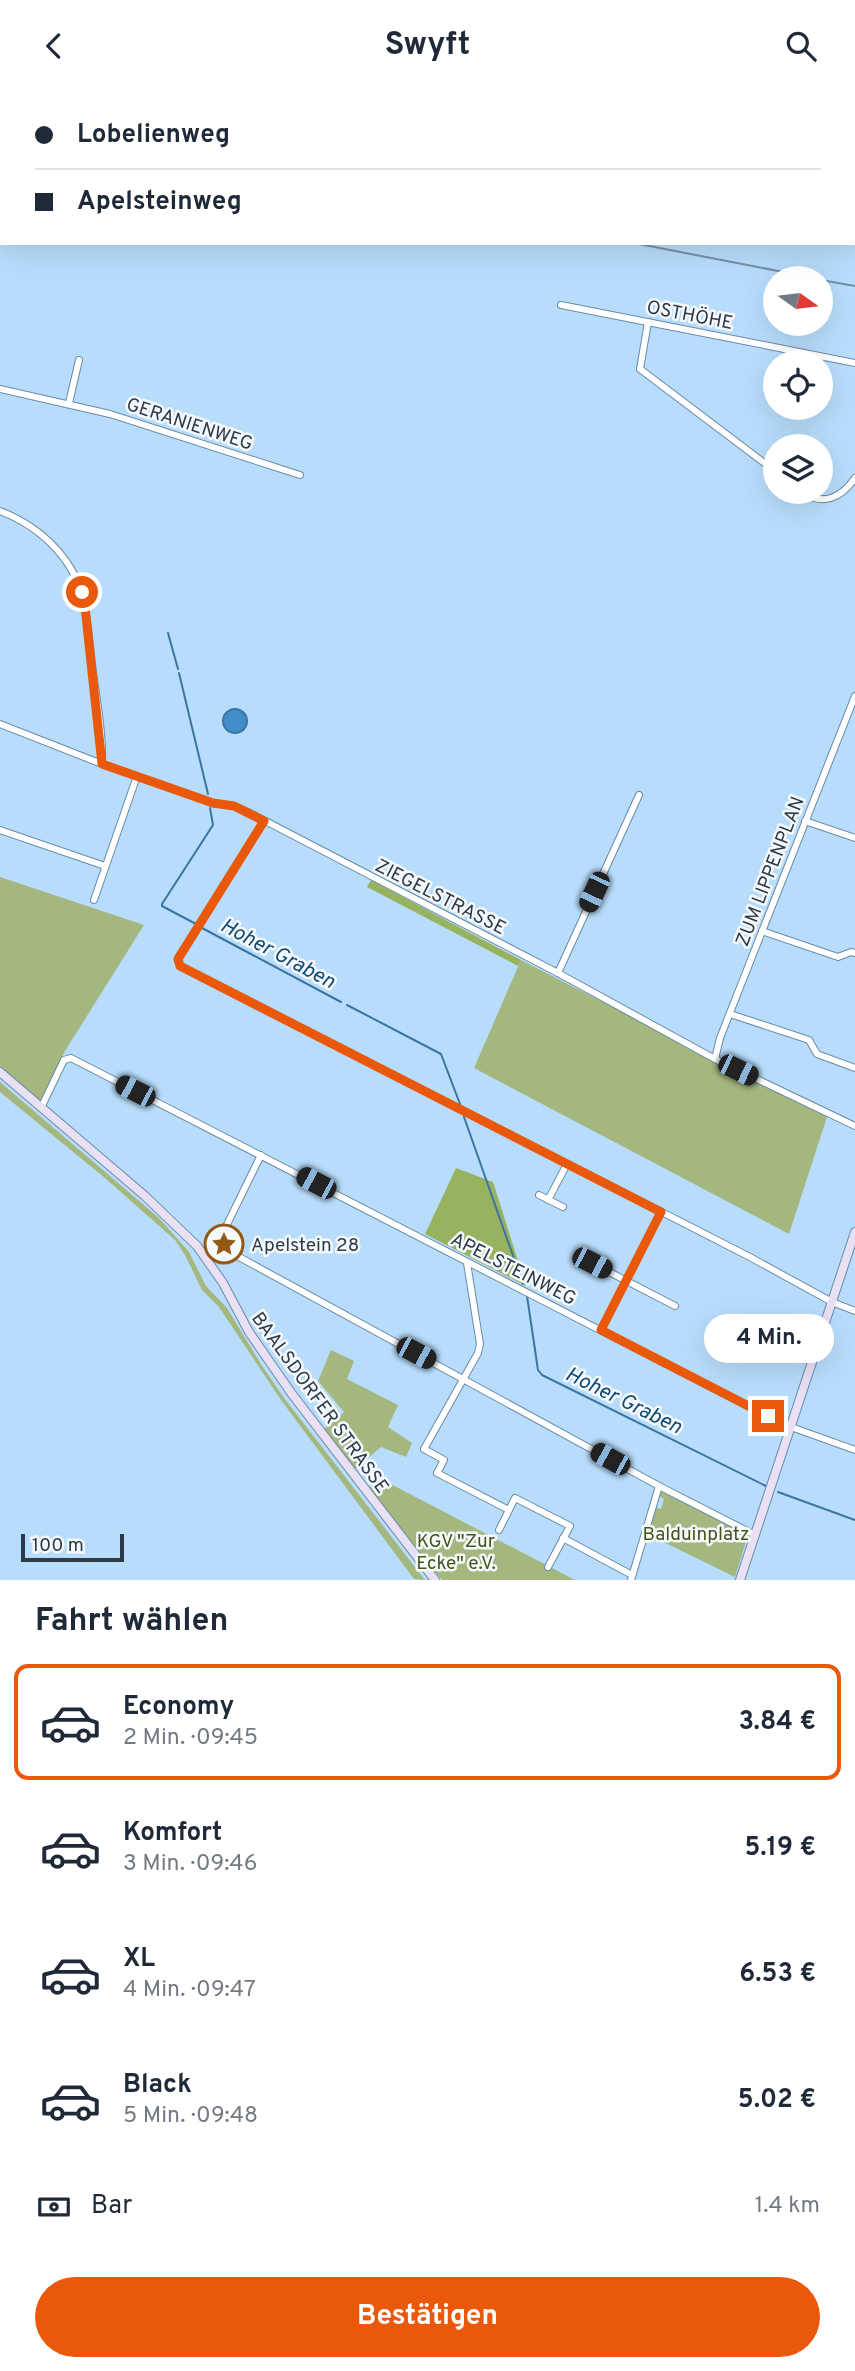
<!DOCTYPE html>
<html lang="de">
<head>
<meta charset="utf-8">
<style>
  body { margin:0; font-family:Overpass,sans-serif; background:#f6f6f7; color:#1f2937; height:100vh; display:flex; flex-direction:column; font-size:26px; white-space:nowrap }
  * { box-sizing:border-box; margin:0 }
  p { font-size:23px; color:#747a83 }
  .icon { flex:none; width:38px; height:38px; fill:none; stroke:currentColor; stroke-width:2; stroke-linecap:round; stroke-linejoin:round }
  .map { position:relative; height:1489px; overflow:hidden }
  .sheet { display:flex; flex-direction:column; background:#fff; flex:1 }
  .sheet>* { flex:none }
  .guide { position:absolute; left:0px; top:0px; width:856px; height:154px; box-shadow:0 7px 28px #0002; display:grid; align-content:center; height:154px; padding:0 35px; background:#fff }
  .needle { width:46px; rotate:104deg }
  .fabs { position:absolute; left:763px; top:175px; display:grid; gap:14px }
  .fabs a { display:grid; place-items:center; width:70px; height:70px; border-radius:50%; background:#fff; box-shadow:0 7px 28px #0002; font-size:35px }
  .scale { position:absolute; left:21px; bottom:18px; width:103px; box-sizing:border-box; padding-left:7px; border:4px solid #2d3b48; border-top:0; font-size:19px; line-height:24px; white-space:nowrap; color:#2d3b48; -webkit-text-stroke:5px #f5f9fc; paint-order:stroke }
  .end { position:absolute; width:32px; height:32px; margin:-16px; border:9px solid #ea580c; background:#fff; box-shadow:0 0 0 4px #fff }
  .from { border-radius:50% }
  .bubble { position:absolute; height:49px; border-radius:24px; background:#fff; box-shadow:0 7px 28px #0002; font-size:23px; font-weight:700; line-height:49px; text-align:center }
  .car { position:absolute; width:21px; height:42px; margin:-21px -10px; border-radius:9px; box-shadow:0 0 5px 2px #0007; background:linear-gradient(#222 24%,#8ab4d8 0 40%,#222 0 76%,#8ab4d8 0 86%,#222 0) }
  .guide b { display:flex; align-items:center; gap:24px; height:66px; font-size:26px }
  .guide b+b { border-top:2px solid #e0e1e3 }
  .guide i { width:18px; height:18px; background:#1f2937 }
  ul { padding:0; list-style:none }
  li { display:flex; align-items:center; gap:21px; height:116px; margin:0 14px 10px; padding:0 21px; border:4px solid transparent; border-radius:14px }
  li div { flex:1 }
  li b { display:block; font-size:26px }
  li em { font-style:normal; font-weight:700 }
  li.selected { border-color:#ea580c }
  li>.icon { width:63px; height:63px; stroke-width:1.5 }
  h2 { padding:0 35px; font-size:32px; line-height:84px }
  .pay { display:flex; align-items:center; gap:18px; height:77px; padding:0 35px; font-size:26px }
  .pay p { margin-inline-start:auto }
  .primary-button { display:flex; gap:14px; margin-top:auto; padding:14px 35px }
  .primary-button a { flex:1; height:80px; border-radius:42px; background:#ea580c; color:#fff; font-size:28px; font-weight:700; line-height:80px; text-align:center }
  header { display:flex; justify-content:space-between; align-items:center; height:91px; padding:0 35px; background:#fff; font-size:32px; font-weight:700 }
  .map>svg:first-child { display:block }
  .green { fill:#a3b77f }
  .forest { fill:#98b35f }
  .water { fill:#418dc7; stroke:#3b74a1; stroke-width:2 }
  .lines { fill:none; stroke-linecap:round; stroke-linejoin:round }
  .stream { stroke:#3b74a1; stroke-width:2 }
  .street-casing { stroke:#688aa7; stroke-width:8 }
  .secondary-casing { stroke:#688aa7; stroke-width:10 }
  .street { stroke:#fff; stroke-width:6 }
  .secondary { stroke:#e9e0f4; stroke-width:8 }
  .rail { stroke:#758fa6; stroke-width:2 }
  .route { stroke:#ea580c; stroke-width:9 }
  .labels { text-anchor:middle; stroke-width:5; stroke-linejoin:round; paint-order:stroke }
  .street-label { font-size:19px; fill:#2d3b48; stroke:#f5f9fc }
  .poi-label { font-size:19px; fill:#2d3b48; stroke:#f5f9fc; text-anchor:start }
  .park-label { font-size:19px; fill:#45561a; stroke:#f5f9fc }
  .water-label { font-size:21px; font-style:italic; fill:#114a72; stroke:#f5f9fc }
</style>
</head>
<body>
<header><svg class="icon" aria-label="back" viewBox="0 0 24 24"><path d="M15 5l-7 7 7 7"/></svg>Swyft<svg class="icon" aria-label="search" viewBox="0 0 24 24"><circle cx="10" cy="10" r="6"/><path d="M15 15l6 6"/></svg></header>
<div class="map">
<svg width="855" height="1489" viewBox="0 0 855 1489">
  <rect width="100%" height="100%" fill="#b8ddfc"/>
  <g class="green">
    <path d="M0,786L144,834L65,960L44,1008L39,1010L0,976Z"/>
    <path d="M521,869L827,1026L789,1143L474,977Z"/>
    <path d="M0,991L159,1127L189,1161L206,1195L227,1217L262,1275L284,1307L425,1489L414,1488L281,1309L219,1216L202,1199L185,1164L175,1149L105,1087L0,1001Z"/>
    <path d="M331,1259L354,1270L347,1288L398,1314L388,1336L412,1352L406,1366L381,1356L355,1378L324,1338L344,1321L318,1290Z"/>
    <path d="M381,1388L575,1489H442L402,1442L369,1397Z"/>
    <path d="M662,1401L748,1444L735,1486L647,1443L656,1417L661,1418L664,1408L659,1405Z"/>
  </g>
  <g class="forest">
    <path d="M371,789L521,869L518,875L367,796Z"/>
    <path d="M456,1077L493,1091L526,1195L425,1143Z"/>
  </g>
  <circle class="water" cx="235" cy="630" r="12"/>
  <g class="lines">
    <g class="stream">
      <path d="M168,542L178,578"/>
      <path d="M179,582L208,703"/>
      <path d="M196,833L162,815V813L213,734L210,717"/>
      <path d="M202,837L341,911"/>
      <path d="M347,914L441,963L460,1013"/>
      <path d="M464,1026L523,1193"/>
      <path d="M527,1205L538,1279L542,1284L766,1395"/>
      <path d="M778,1401L855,1429"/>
    </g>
    <defs>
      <g id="street">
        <path d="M561,214L855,272"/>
        <path d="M648,231L640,278L775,380"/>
        <path d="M0,298L110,323L300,384"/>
        <path d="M69,312L79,269"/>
        <path d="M803,401C823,416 842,406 855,387"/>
        <path d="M0,420C42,436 78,471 85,517C89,538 90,560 93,581C97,611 103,643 102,673"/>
        <path d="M0,633L102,673L213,712L234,715L250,722L558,882L715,968L855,1035"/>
        <path d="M264,730L178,868L180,875L748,1165L832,1211L855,1220"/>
        <path d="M805,730L855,747"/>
        <path d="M0,739L105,775"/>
        <path d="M94,809L137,685"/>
        <path d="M762,840L838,866L851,861L855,862"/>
        <path d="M558,882L639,704"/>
        <path d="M730,923L809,949L817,963L855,977"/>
        <path d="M715,968L720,947L855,605"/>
        <path d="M41,1017L64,969L71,967L765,1324L791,1336L855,1359"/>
        <path d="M539,1104L563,1116"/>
        <path d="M548,1109L567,1073"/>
        <path d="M217,1154L261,1064"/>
        <path d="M203,1163L217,1154L659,1395L755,1444"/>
        <path d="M467,1172L480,1253L478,1262L424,1358L444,1369L437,1382L509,1419"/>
        <path d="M592,1172L675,1215"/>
        <path d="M601,1239L661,1121"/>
        <path d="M499,1439L515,1407L570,1435L548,1476"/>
        <path d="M563,1447L632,1484"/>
        <path d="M631,1489L659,1395"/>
      </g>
      <g id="secondary">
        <path d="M0,981L145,1105L197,1155L223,1192L249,1241L292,1303L435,1489"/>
        <path d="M740,1489L855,1141"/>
      </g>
    </defs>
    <use href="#street" class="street-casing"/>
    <use href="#secondary" class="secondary-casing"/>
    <use href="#street" class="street"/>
    <use href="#secondary" class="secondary"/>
    <g class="rail">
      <path d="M0,29H2"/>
      <path d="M634,152L814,187"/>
      <path d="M821,189L855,195"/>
    </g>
  </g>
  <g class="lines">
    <path class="route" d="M82,501L85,516L102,673L213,712L234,715L264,730L178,868L180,875L661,1121L601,1239L768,1325"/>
  </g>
  <defs>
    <symbol id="sight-ring" viewBox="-11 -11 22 22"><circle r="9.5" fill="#f5f9fc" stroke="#925915" stroke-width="1.5"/><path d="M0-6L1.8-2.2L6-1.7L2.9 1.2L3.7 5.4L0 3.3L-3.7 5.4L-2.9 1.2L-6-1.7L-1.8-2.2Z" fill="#925915"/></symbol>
  </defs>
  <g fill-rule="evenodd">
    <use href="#sight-ring" x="202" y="1131" width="44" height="44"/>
  </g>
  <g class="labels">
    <g class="street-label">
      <text transform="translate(690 223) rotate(11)" y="7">OSTHÖHE</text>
      <text transform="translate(190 332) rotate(18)" y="7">GERANIENWEG</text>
      <text transform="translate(769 780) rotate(-69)" y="7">ZUM LIPPENPLAN</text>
      <text transform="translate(441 805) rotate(27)" y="7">ZIEGELSTRASSE</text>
      <text transform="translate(514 1177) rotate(27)" y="7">APELSTEINWEG</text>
      <text transform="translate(321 1311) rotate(54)" y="7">BAALSDORFER STRASSE</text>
    </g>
    <g class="poi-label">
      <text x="251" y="1160">Apelstein 28</text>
    </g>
    <g class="park-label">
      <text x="696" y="1449">Balduinplatz</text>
      <text x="456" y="1456">KGV "Zur<tspan x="456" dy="22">Ecke" e.V.</tspan></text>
    </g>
    <g class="water-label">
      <text transform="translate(278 862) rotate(28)" y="7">Hoher Graben</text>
      <text transform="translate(624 1309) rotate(26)" y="7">Hoher Graben</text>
    </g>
  </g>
</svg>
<div class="fabs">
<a><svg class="needle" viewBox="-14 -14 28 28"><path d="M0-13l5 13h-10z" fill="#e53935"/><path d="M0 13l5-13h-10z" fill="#747a83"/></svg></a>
<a><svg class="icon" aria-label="locate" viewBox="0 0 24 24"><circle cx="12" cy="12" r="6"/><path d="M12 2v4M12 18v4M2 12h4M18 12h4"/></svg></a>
<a><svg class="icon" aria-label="layers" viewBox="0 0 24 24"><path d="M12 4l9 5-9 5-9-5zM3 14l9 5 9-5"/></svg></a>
</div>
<div class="scale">100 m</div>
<i class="end from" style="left:82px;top:501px"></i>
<i class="end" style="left:768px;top:1325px"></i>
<div class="bubble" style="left:704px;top:1223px;width:130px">4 Min.</div>
<i class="car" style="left:594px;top:801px;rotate:205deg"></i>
<i class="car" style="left:738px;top:979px;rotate:116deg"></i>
<i class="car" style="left:135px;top:1000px;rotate:297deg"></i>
<i class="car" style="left:316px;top:1092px;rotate:298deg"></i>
<i class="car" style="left:592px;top:1172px;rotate:117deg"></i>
<i class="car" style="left:416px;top:1262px;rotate:118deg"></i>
<i class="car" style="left:610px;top:1368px;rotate:299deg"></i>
<div class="guide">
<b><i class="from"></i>Lobelienweg</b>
<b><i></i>Apelsteinweg</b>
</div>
</div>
<section class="sheet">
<h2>Fahrt wählen</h2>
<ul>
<li class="selected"><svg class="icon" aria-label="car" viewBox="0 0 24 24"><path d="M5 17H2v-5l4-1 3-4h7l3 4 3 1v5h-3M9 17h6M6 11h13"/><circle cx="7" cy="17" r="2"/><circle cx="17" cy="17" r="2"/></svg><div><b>Economy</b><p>2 Min. · 09:45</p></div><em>3.84 €</em></li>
<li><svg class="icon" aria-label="car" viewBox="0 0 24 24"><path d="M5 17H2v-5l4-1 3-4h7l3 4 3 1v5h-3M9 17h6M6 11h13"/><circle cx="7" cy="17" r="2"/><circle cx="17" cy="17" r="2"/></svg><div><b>Komfort</b><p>3 Min. · 09:46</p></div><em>5.19 €</em></li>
<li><svg class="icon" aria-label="car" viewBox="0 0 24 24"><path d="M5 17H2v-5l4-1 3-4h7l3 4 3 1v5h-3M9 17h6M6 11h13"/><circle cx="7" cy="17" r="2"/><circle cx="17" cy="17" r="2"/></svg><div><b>XL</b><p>4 Min. · 09:47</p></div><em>6.53 €</em></li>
<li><svg class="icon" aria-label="car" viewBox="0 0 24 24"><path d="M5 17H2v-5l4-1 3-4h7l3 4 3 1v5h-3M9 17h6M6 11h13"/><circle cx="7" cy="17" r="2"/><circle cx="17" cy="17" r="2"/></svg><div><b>Black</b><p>5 Min. · 09:48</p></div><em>5.02 €</em></li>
</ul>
<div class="pay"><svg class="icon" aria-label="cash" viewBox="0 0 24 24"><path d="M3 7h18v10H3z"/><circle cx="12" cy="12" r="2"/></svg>Bar<p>1.4 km</p></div>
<div class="primary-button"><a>Bestätigen</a></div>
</section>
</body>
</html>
